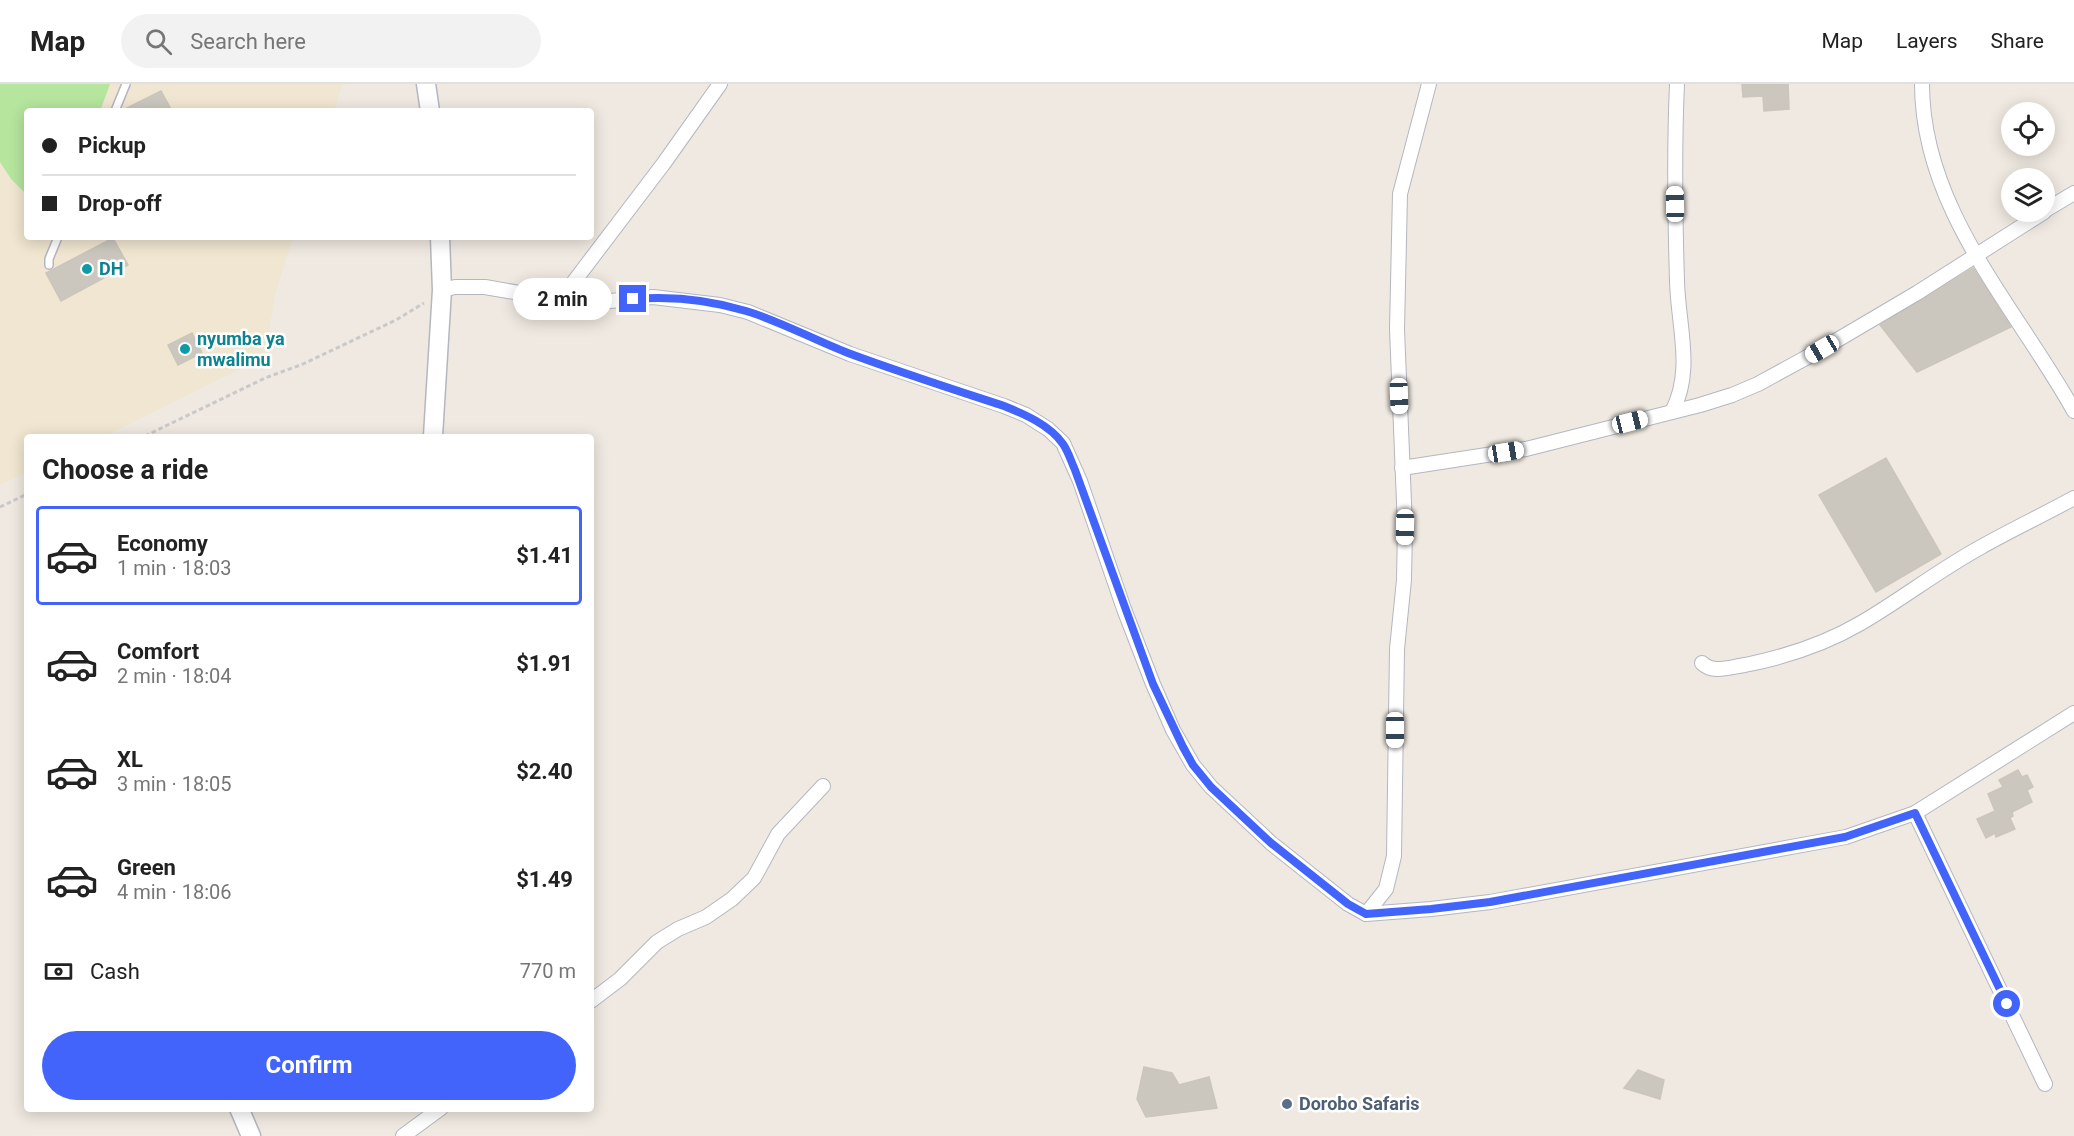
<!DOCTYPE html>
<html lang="en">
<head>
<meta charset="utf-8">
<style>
  body { margin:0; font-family:Roboto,sans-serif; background:#f2f2f2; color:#222; height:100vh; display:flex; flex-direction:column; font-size:22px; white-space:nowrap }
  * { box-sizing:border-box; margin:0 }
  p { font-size:20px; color:#767676 }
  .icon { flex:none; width:33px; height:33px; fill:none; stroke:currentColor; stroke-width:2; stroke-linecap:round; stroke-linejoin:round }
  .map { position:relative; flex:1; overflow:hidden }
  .side { position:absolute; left:24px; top:350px; width:570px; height:678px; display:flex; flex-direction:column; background:#fff; border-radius:6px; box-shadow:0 3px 15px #0003 }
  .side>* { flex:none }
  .hud { position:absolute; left:24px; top:24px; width:570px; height:132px; border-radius:6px; box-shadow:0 3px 15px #0003; display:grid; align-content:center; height:132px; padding:0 18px; background:#fff }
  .tools { position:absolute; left:2001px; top:18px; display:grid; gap:12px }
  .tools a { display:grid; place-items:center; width:54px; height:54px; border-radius:50%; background:#fff; box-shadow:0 3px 15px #0003; font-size:30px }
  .end { position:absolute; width:27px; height:27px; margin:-14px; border:8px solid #4264fb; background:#fff; box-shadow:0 0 0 3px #fff }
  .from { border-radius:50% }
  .bubble { position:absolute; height:42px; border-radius:21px; background:#fff; box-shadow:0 3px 15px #0003; font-size:20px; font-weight:700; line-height:42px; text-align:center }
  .car { position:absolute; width:18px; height:36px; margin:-18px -9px; border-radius:8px; box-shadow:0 0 4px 2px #0007; background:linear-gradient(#fff 24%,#345 0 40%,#fff 0 76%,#345 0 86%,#fff 0) }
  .hud b { display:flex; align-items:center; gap:21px; height:57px; font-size:22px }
  .hud b+b { border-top:2px solid #e0e0e0 }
  .hud i { width:15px; height:15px; background:#222 }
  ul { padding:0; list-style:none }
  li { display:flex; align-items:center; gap:18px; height:99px; margin:0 12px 9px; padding:0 6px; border:3px solid transparent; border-radius:6px }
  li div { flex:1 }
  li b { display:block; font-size:22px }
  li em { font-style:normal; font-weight:700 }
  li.current { border-color:#4264fb }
  li>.icon { width:54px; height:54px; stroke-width:1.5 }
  h2 { padding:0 18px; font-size:27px; line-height:72px }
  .pay { display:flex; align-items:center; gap:15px; height:66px; padding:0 18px; font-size:22px }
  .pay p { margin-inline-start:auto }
  .primary-button { display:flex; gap:12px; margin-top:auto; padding:12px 18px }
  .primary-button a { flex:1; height:69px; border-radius:36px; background:#4264fb; color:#fff; font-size:24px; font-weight:700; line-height:69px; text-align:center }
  header { display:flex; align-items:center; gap:36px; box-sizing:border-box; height:84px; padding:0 30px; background:#fff; border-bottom:2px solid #e0e0e0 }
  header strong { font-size:28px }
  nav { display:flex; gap:33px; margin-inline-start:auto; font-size:21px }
  .search { width:420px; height:54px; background:#f2f2f2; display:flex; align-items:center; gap:15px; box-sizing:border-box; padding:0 21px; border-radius:33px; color:#767676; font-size:22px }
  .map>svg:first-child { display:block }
  .education { fill:#f0e6d1 }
  .green { fill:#b6e59e }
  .building { fill:#cbc7bf; stroke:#cbc5ba; stroke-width:1.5 }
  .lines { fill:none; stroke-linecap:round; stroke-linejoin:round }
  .service-casing { stroke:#b4b7c1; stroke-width:10 }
  .minor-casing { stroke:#b4b7c1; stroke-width:16 }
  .tertiary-casing { stroke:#b4b7c1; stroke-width:21 }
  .path { stroke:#c9c9c9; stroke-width:3; stroke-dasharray:4.5 3; stroke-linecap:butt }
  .service { stroke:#fff; stroke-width:7 }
  .minor { stroke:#fff; stroke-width:14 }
  .tertiary { stroke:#fff; stroke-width:18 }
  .route { stroke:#4264fb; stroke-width:8 }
  .culture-dot { fill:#0f9aa8; stroke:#fff; stroke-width:2 }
  .service-dot { fill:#5c6f8a; stroke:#fff; stroke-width:2 }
  .labels { text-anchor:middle; stroke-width:5; stroke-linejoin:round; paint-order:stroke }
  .culture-label { font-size:18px; font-weight:bold; fill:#0d838f; stroke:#fff; text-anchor:start }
  .service-label { font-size:18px; font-weight:bold; fill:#4e5e75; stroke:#fff; text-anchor:start }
</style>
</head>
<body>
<header>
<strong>Map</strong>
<div class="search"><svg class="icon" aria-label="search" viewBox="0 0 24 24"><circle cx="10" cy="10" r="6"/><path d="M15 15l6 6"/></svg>Search here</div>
<nav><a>Map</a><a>Layers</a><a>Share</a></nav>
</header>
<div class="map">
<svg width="2074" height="1052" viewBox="0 0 2074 1052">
  <rect width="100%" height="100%" fill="#efe9e1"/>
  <path class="education" d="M0,0H342L334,27H27V153H293L276,207L264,273L105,352H27V388L0,401Z"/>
  <path class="green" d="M0,0H110L100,27H27V111L11,95L0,78Z"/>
  <g class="building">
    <path d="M1742,0H1788L1789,25L1764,27L1763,12L1743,13Z"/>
    <path d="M161,7L172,27H121Z"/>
    <path d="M113,154L128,181L61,217L46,189Z"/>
    <path d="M1973,184L2011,243L1917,288L1880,241Z"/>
    <path d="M192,249L202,269L178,281L168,261Z"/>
    <path d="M1886,374L1941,470L1876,508L1819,411Z"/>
    <path d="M2018,686L2022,693L2027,691L2033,703L2027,706L2032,718L2012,728L2013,732L2010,734L2015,745L1996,753L1995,749L1986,754L1977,735L1995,727L1988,710L2003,703L1999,696Z"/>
    <path d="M1144,983L1172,989L1179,1001L1209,993L1217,1024L1146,1033L1137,1015Z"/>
    <path d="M1638,986L1664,996L1660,1015L1624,1004Z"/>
  </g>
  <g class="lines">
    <defs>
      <g id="service">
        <path d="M115,27L126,0"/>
        <path d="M49,181V175L58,153"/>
      </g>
      <g id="minor">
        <path d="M1922,0C1922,126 2016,223 2074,327"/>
        <path d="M2044,127L2074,109"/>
        <path d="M442,206L455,203H485L560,216L610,217L653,213L720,221L748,228L850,270L1004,322L1026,331L1048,345L1063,359L1080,397L1124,525L1153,600L1173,646L1193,681L1211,703L1271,759L1348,820L1366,830L1431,825L1490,818L1846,753L1915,729L2074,629"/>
        <path d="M560,216L664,79L720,0"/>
        <path d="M1672,328C1694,286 1678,242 1677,197C1675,131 1674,66 1677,0"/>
        <path d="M1402,384L1526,365L1700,321L1732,311L1758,300L1822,265L1917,209L2044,128"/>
        <path d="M1702,579C1713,590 1730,583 1745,581C1785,573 1825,560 1861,539C1902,515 1939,486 1981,463C2011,446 2043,431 2074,414"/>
        <path d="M1915,729L2045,1000"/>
        <path d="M1366,830L1386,805L1394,772L1397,565L1404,496L1405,443L1397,245L1400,110L1429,0"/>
        <path d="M591,917L620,895L657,858L678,845L706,833L732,815L754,794L778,750L823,702"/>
        <path d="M403,1052L441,1024"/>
      </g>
      <g id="tertiary">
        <path d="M426,0L430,27"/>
        <path d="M433,352L442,206L440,153"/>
        <path d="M239,1024L251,1052"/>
      </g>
    </defs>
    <use href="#service" class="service-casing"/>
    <use href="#minor" class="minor-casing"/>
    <use href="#tertiary" class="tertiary-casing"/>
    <g class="path">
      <path d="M145,352L265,294L303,280L396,236L424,219"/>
      <path d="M0,423L27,410"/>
    </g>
    <use href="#service" class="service"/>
    <use href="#minor" class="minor"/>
    <use href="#tertiary" class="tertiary"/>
  </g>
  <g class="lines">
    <path class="route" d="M633,215C670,212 710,216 746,227C780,237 814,256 848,269C899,288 952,305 1004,322C1024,330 1050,341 1063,360C1068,367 1071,377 1075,386L1153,600L1183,663L1193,681L1211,703L1271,759L1348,820L1366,830L1431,825L1490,818L1845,753L1915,729L2007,920"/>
  </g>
  <g class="culture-dot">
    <circle cx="87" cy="185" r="6"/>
    <circle cx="185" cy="265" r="6"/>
  </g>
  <circle class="service-dot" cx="1287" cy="1020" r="6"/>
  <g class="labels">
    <g class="culture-label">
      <text x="99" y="191">DH</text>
      <text x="197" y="261">nyumba ya<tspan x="197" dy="21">mwalimu</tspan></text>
    </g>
    <g class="service-label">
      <text x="1299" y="1026">Dorobo Safaris</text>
    </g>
  </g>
</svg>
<div class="tools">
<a><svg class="icon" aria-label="locate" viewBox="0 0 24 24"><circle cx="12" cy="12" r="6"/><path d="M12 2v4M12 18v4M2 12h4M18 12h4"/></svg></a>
<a><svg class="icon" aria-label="layers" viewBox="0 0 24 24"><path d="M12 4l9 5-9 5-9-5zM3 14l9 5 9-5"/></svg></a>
</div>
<i class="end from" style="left:2007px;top:920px"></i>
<i class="end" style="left:633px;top:215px"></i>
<div class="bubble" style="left:513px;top:194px;width:99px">2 min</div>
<i class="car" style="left:1675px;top:120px;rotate:359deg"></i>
<i class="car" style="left:1822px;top:265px;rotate:240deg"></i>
<i class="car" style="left:1399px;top:312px;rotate:178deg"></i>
<i class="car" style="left:1630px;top:338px;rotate:76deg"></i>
<i class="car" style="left:1506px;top:368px;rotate:81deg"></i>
<i class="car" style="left:1405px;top:443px;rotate:181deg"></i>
<i class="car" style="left:1395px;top:646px;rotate:180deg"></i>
<div class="hud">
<b><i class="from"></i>Pickup</b>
<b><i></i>Drop-off</b>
</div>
<section class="side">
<h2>Choose a ride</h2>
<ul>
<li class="current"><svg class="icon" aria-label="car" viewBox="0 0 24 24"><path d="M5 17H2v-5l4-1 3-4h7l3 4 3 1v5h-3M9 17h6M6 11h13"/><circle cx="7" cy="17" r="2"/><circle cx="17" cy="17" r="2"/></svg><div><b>Economy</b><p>1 min · 18:03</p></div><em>$1.41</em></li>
<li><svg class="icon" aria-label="car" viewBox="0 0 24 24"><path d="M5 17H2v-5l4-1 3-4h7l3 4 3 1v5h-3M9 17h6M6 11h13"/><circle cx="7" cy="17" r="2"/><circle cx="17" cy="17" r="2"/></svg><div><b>Comfort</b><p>2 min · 18:04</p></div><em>$1.91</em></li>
<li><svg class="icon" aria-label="car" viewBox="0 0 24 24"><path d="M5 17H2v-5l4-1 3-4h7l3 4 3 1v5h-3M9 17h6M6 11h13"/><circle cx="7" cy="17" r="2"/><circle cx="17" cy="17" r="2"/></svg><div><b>XL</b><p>3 min · 18:05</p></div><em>$2.40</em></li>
<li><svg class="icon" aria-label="car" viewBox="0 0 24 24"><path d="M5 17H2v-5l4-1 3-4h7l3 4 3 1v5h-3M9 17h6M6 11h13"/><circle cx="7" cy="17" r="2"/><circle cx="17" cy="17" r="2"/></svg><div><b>Green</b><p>4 min · 18:06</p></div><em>$1.49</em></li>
</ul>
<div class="pay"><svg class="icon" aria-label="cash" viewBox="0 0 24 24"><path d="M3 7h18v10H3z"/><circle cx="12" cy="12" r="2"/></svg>Cash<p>770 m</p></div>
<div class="primary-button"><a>Confirm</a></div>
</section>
</div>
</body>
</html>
